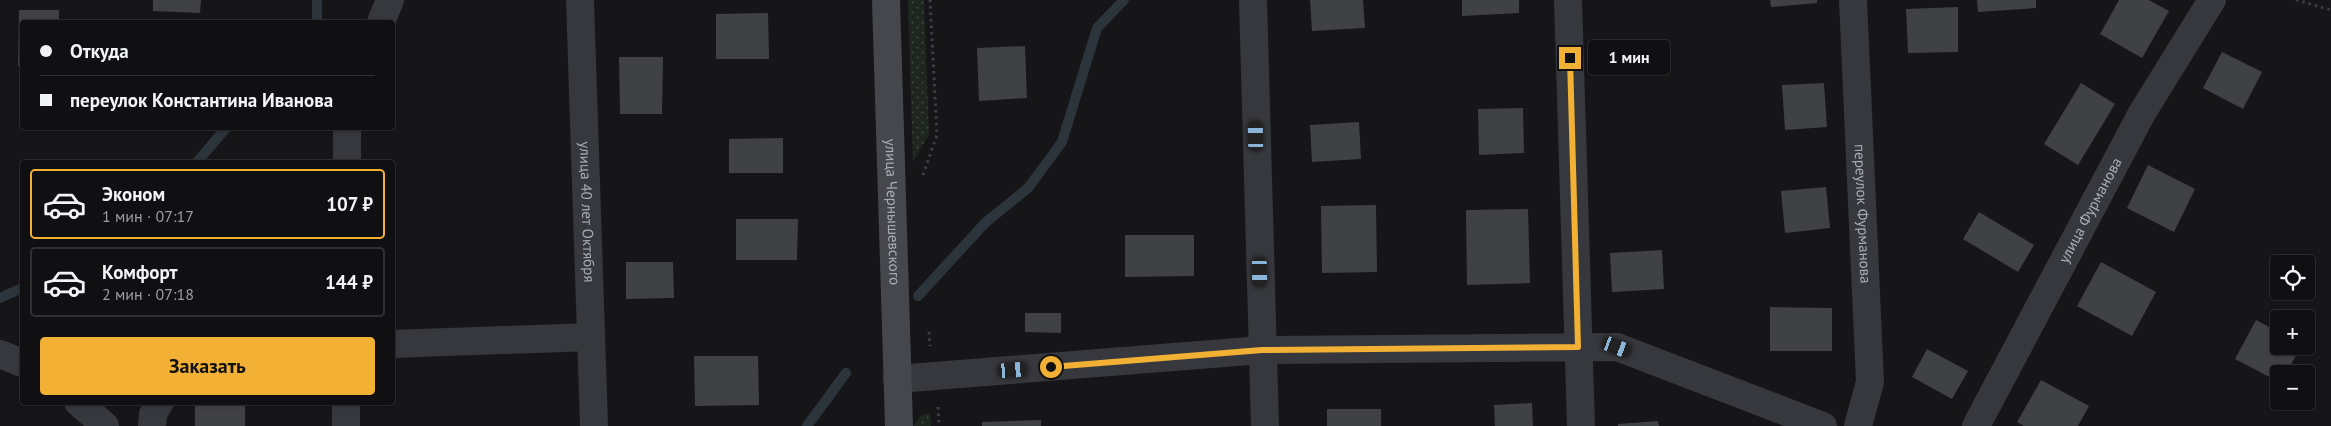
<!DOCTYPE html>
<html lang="ru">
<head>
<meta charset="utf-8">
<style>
  body { margin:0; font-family:"PT Sans",sans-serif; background:#19191b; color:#f1f3f6; height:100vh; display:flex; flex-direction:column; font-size:19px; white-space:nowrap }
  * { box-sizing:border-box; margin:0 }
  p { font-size:16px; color:#9c9d9f }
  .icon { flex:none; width:28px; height:28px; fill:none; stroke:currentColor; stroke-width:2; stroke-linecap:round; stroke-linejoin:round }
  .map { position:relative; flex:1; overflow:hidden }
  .sheet { position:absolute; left:20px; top:160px; width:375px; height:245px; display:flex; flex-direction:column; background:#101012; border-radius:5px; box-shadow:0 1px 4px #0004,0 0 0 1px #303032 }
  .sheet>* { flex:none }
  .top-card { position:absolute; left:20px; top:20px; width:375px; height:110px; border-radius:5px; box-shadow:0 1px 4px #0004,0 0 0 1px #303032; display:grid; align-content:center; height:110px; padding:0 20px; background:#101012 }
  .tools { position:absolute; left:2270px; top:255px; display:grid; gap:10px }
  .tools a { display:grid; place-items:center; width:45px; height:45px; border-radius:5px; background:#101012; box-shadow:0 1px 4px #0004,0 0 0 1px #303032; font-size:25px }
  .end { position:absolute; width:22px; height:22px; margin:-11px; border:6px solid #f2b134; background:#111; box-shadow:0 0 0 2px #111 }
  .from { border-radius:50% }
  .bubble { position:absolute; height:35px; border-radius:5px; background:#101012; box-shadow:0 1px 4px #0004,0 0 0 1px #303032; font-size:16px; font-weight:600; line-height:35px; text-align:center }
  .car { position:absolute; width:15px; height:30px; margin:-15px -8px; border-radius:6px; box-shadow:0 0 4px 1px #0007; background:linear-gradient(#222 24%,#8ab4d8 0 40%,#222 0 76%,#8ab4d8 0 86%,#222 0) }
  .top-card b { display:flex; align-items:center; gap:18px; height:48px; font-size:19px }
  .top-card b+b { border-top:1px solid #303032 }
  .top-card i { width:12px; height:12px; background:#f1f3f6 }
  ul { padding:9px 0 0; list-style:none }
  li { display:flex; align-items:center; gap:15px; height:70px; margin:0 10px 8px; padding:0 10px; border:2px solid #303032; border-radius:5px }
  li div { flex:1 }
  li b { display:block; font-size:19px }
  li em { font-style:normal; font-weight:600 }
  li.on { border-color:#f2b134 }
  li>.icon { width:45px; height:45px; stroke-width:1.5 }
  .primary-button { display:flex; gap:10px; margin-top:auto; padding:10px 20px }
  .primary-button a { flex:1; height:58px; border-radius:5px; background:#f2b134; color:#111; font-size:20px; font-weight:600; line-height:58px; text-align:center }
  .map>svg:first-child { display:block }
  .grass { fill:url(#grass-dots) }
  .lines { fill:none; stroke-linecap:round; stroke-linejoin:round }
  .stream { stroke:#2c353c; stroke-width:10 }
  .building { fill:#404145 }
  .path { stroke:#3d3f44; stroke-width:3; stroke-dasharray:2.5 4; stroke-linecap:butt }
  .street { stroke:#37383d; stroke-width:28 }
  .secondary { stroke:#45474d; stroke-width:28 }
  .route { stroke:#f2b134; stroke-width:6 }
  .labels { text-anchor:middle; stroke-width:4.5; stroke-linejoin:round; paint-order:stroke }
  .street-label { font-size:15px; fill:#a8adb8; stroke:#111113 }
</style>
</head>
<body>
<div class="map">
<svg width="2331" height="426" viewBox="0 0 2331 426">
  <defs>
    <pattern id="grass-dots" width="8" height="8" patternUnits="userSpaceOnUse" patternTransform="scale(1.25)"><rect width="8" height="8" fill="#1e261f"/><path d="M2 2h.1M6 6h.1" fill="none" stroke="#3c433d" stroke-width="1.8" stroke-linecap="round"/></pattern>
  </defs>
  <rect width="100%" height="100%" fill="#161618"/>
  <g class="grass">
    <path d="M908,0H924L929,134L913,162Z"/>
    <path d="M930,413L931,426H914L920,416Z"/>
  </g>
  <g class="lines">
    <g class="stream">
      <path d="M317,22V0"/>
      <path d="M197,162L226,128"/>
      <path d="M918,296L985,223L1028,188L1062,142L1097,28L1124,0"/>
      <path d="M0,298L22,288"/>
      <path d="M807,426L846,373"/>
    </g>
  </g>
  <g class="building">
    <path d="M153,0H201L200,13L153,11Z"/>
    <path d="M1310,0H1363L1365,28L1312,31Z"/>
    <path d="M1462,0H1519V13L1462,16Z"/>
    <path d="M1770,0H1817V3L1771,7Z"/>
    <path d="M1977,0H2036V8L1978,12Z"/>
    <path d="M2119,0H2149L2169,11L2142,58L2100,34Z"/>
    <path d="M1958,7V52L1908,53L1906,9Z"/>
    <path d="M19,10H59V22H22V66H18Z"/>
    <path d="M768,13L769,59H716V14Z"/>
    <path d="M1025,46L1027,98L979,101L977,48Z"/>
    <path d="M2222,52L2262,72L2243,109L2203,88Z"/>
    <path d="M619,57H663L662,114H620Z"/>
    <path d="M1824,83L1827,127L1785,130L1782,85Z"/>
    <path d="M2081,83L2115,104L2078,165L2044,144Z"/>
    <path d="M1523,108L1524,153L1479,155L1478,109Z"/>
    <path d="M1359,122L1361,159L1312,162L1310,125Z"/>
    <path d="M783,138V173H729V139Z"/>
    <path d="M2148,165L2195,189L2174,232L2127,208Z"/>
    <path d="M1826,187L1830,228L1785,233L1781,191Z"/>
    <path d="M1376,205L1377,272L1322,273L1321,206Z"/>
    <path d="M1528,209L1530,283L1467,285L1466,210Z"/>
    <path d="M1979,212L2034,245L2018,272L1963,239Z"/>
    <path d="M736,219H798L797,260H736Z"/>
    <path d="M1125,235H1194V276L1125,277Z"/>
    <path d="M1662,250L1664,289L1612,292L1610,253Z"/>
    <path d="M626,262H673L674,298L626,299Z"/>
    <path d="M2101,262L2156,292L2132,336L2077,306Z"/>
    <path d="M1770,307L1832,308V351H1770Z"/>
    <path d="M1025,313H1061V333L1025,332Z"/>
    <path d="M2256,320L2279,332V346H2301L2286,374H2279V382L2235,359Z"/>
    <path d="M1927,349L1968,371L1952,399L1912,377Z"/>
    <path d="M694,356H758L759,405L695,406Z"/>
    <path d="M2041,380L2089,406L2078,426H2024L2017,422Z"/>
    <path d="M1532,403L1533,426H1495L1494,405Z"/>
    <path d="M245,405V426H195V406Z"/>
    <rect x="1327" y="409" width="54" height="17"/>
    <path d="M1041,420V426H982V422Z"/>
    <path d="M1658,421L1659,426H1618V424Z"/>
  </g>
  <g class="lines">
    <g class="path">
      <path d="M2296,0L2331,10"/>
      <path d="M923,175L937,135L930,0"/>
      <path d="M929,332L930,346"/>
      <path d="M938,407L939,426"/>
    </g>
    <g class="street">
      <path id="s1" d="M580,0L594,426"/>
      <path d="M1253,0L1265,426"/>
      <path d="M1568,0L1581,426"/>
      <path id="s2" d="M1853,0L1870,382L1858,426"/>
      <path d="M381,22L390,0"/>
      <path d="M347,162V128"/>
      <path d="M392,344L591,337"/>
      <path d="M0,354L22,363"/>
      <path d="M897,379L1262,350L1617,347L1823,426"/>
      <path d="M78,402L105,426"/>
      <path d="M152,426L153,414L160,402"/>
      <path d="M346,426V402"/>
      <path id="s3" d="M1976,426L2142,113L2212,0"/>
    </g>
    <path class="secondary" id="s4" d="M886,0L899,426"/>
  </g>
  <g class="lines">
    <path class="route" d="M1051,367L1262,350L1578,347L1570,58"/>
  </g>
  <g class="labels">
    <g class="street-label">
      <text dy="5" stroke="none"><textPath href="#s3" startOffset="244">улица Фурманова</textPath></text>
      <text dy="5" stroke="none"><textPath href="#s1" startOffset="212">улица 40 лет Октября</textPath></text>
      <text dy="5" stroke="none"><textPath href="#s4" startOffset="212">улица Чернышевского</textPath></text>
      <text dy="5" stroke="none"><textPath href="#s2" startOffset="214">переулок Фурманова</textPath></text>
    </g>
  </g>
</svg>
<div class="tools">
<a><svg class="icon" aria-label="locate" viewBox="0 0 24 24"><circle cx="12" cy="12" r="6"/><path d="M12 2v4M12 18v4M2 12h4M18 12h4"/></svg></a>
<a>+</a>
<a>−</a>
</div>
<i class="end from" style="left:1051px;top:367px"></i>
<i class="end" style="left:1570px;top:58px"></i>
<div class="bubble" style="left:1588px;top:40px;width:82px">1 мин</div>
<i class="car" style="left:1256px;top:136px;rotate:359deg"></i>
<i class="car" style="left:1260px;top:272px;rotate:179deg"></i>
<i class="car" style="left:1617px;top:347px;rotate:111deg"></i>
<i class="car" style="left:1013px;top:370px;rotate:86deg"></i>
<div class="top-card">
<b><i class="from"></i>Откуда</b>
<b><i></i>переулок Константина Иванова</b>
</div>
<section class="sheet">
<ul>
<li class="on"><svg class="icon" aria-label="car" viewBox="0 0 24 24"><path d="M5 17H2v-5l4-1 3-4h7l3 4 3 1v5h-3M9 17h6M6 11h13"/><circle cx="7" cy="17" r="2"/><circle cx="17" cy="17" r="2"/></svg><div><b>Эконом</b><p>1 мин · 07:17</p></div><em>107 ₽</em></li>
<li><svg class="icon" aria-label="car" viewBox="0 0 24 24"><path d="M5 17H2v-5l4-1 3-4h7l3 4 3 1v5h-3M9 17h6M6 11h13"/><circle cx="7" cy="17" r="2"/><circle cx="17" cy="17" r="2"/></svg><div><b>Комфорт</b><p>2 мин · 07:18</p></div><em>144 ₽</em></li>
</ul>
<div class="primary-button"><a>Заказать</a></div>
</section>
</div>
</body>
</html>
